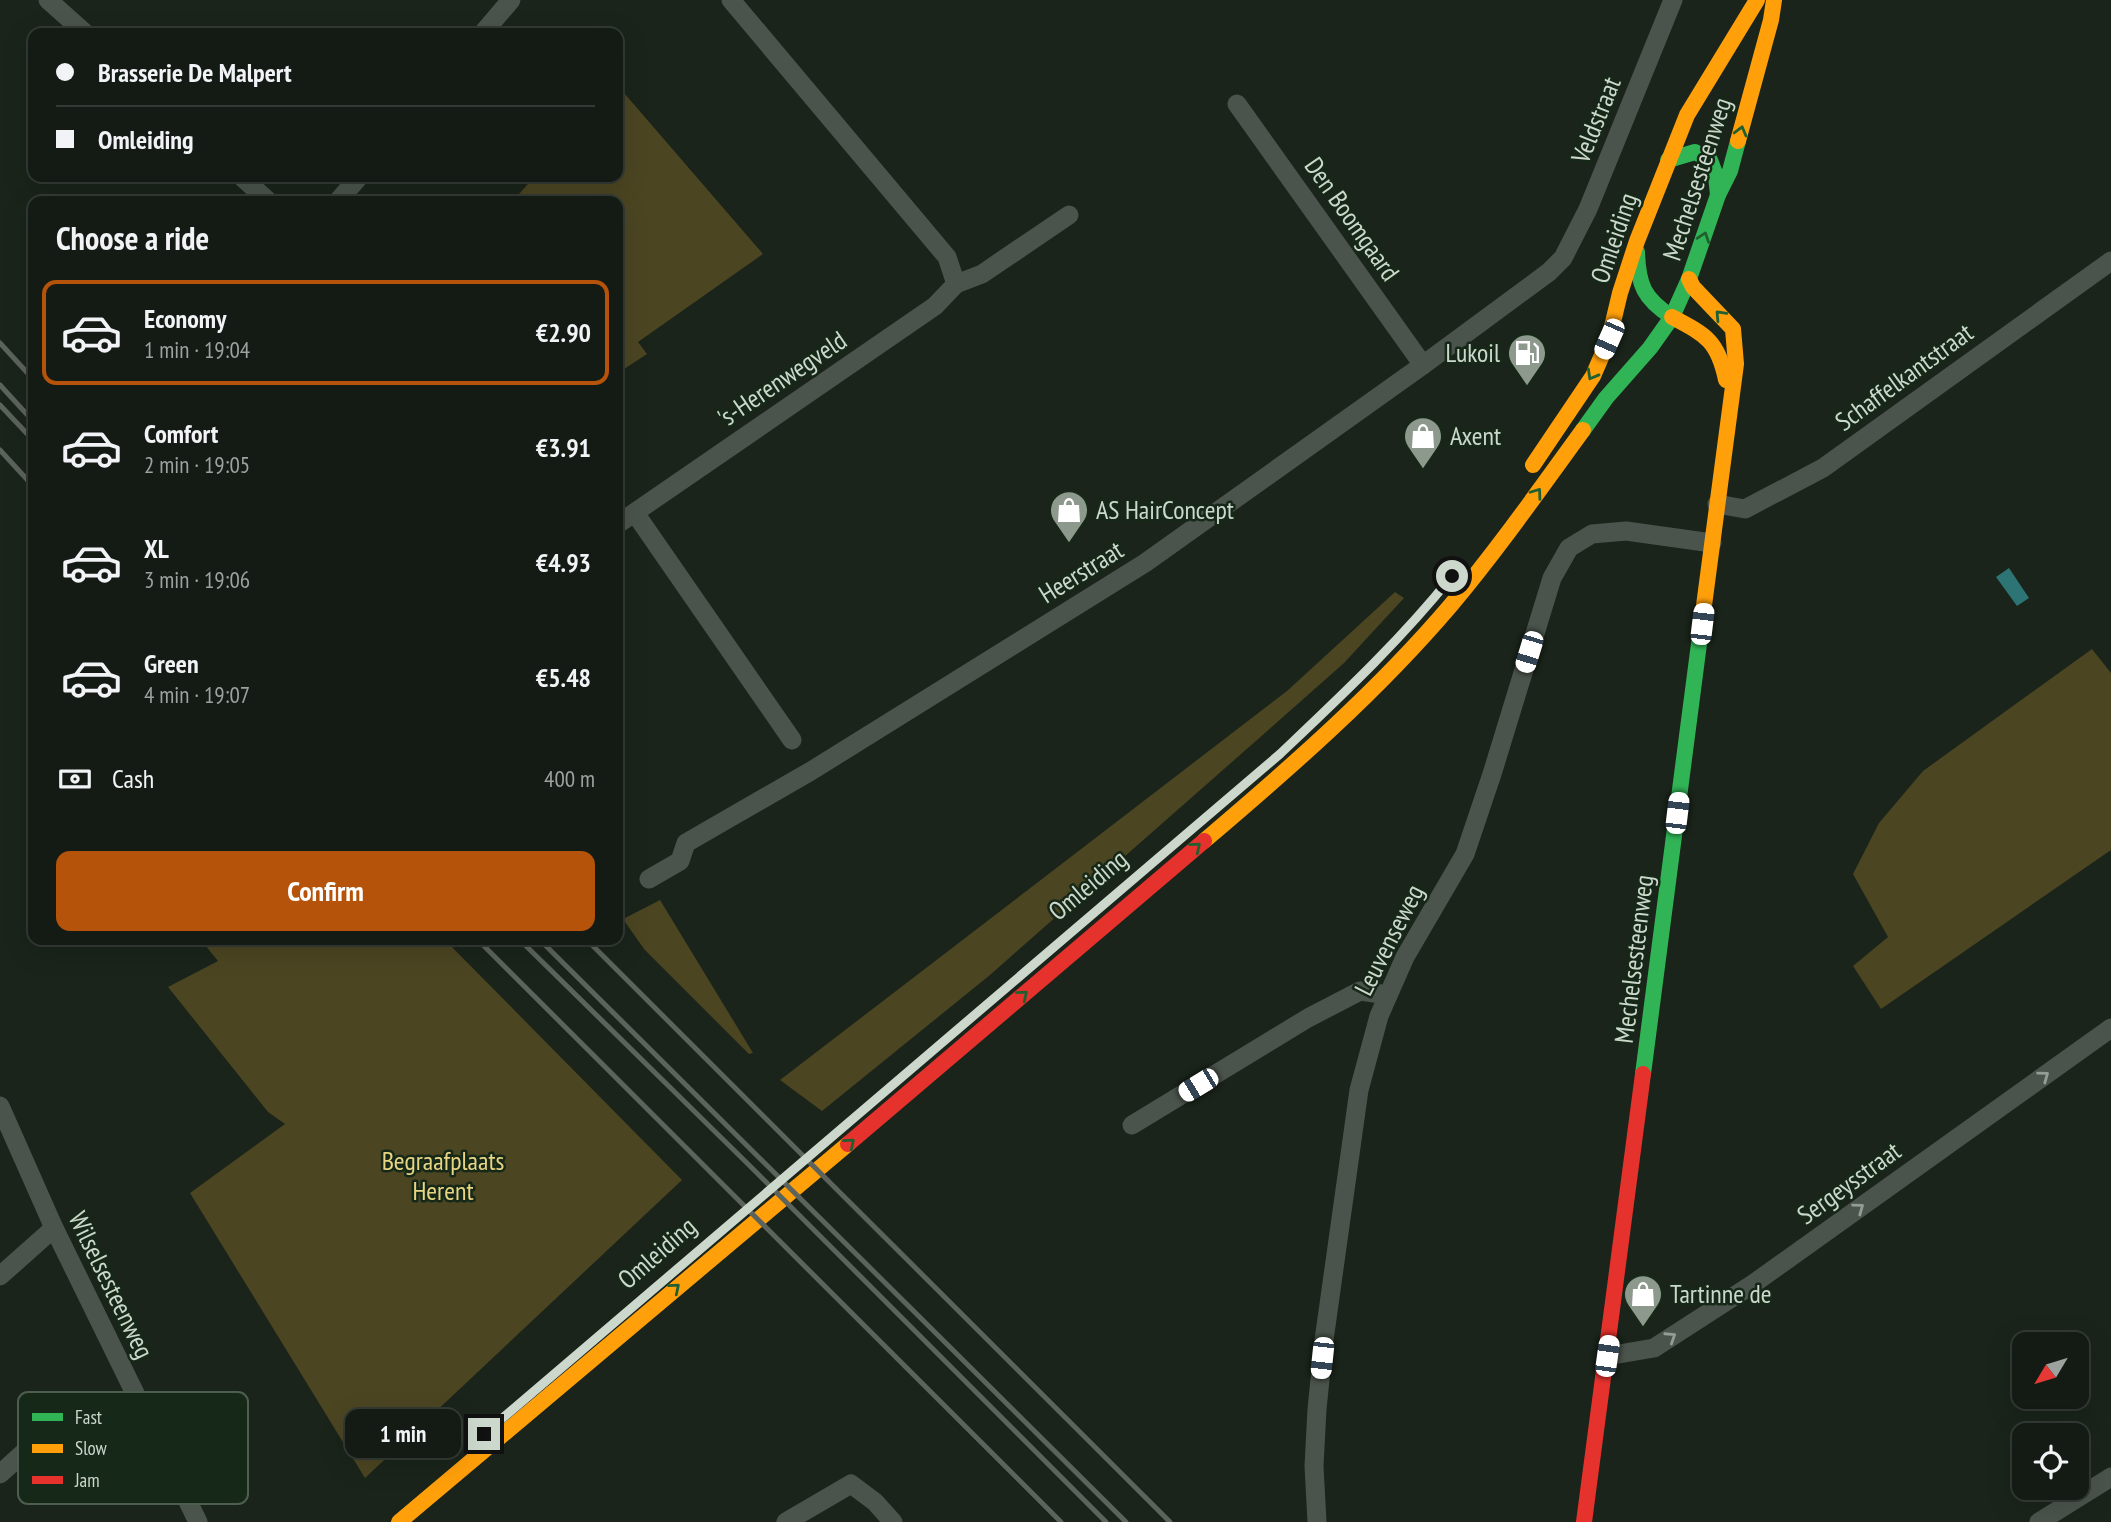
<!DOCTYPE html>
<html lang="en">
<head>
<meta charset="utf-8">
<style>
  body { margin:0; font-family:"PT Sans Narrow",sans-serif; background:#212822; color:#f1f3f6; height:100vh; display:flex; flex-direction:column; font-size:26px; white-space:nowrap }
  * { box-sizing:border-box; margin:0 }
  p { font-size:23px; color:#9da1a0 }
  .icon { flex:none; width:38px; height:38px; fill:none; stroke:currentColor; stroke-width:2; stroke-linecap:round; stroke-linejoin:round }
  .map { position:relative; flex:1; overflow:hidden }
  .side { position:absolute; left:28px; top:196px; width:595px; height:749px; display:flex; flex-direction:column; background:#141b14; border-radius:14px; box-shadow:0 7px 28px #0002,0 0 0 2px #333934 }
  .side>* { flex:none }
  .guide { position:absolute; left:28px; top:28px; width:595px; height:154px; border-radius:14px; box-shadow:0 7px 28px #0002,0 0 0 2px #333934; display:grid; align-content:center; height:154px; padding:0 28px; background:#141b14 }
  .needle { width:46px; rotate:232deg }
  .tools { position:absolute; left:2012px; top:1332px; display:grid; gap:14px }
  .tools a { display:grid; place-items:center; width:77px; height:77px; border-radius:14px; background:#141b14; box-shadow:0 7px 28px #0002,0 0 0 2px #333934; font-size:35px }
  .end { position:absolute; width:32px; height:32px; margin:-16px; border:9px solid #cdd8cd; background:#111; box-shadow:0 0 0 4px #111 }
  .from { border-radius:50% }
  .bubble { position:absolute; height:49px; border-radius:14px; background:#141b14; box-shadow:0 7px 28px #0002,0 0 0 2px #333934; font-size:23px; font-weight:700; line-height:49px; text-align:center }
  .car { position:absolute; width:21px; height:42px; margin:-21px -10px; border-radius:9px; box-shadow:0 0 5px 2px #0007; background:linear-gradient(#fff 24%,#345 0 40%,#fff 0 76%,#345 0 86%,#fff 0) }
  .guide b { display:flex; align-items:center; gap:24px; height:66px; font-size:26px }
  .guide b+b { border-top:2px solid #333934 }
  .guide i { width:18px; height:18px; background:#f1f3f6 }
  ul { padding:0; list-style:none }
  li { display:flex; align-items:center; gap:21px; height:105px; margin:0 14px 10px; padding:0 14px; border:4px solid transparent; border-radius:14px }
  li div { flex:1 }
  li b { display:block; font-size:26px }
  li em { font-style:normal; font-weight:700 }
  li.selected { border-color:#b45309 }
  li>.icon { width:63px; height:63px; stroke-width:1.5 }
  h2 { padding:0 28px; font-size:32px; line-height:84px }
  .pay { display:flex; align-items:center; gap:18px; height:77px; padding:0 28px; font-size:26px }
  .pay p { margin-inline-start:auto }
  .action { display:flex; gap:14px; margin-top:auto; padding:14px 28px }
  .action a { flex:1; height:80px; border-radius:14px; background:#b45309; color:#fff; font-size:28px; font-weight:700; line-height:80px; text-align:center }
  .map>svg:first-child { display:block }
  .green { fill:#4b4522 }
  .water { fill:#2d7474 }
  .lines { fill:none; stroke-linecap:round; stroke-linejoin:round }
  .street { stroke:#4b544c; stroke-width:19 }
  .fast { stroke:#30b455; stroke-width:16 }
  .slow { stroke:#ff9f0a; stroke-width:16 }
  .jam { stroke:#e5322d; stroke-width:16 }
  .rail { stroke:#5c635c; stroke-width:5 }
  .oneway { stroke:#206030 }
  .oneway2 { stroke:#929d93 }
  .route { stroke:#cdd8cd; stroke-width:9 }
  .labels { text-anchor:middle; stroke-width:5; stroke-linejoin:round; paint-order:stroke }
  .street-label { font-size:26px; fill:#cdd8cd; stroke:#162817 }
  .poi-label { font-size:26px; fill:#cdd8cd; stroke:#162817; text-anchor:start }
  .park-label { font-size:26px; fill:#e8d583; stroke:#162817 }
  .key { fill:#162817; stroke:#4d5d4e; stroke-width:2 }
  .key-label { font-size:19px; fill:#cdd8cd }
</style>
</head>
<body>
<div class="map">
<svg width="2111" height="1522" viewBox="0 0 2111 1522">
  <rect width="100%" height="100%" fill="#1a241a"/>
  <g class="green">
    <path d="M618,86L763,254L638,342L647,354L618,373V201H513L534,177H618Z"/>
    <path d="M1395,592L1404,598L1344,663L1257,740L990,975L822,1111L780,1080L1287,691Z"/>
    <path d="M2092,649L2111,673V850L1881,1009L1853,966L1888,937L1853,874L1879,823L1923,771Z"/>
    <path d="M660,900L753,1053L749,1054L644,949L623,919Z"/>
    <path d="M201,940H445L682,1180L365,1478L190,1193L285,1124L268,1112L168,987L218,961Z"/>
  </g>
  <path class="water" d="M2009,568L2029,598L2017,606L1996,577Z"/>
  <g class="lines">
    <g class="street">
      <path d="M48,0L85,33"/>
      <path d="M483,33L511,0"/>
      <path d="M1237,104L1423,365"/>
      <path d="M242,177L268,201"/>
      <path d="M338,201L359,177"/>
      <path d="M956,284L982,274L1069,215"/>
      <path d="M1717,504L1745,509L1823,468L2111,261"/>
      <path d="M635,513L792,740"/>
      <path d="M618,524L935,306L956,284L947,257L731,0"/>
      <path d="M649,879L680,861L686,843L811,771L1145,563L1423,365L1549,272L1563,258L1588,209L1673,0"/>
      <path d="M0,1106L54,1228L198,1522"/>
      <path d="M1132,1125L1308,1018L1360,991L1388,995"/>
      <path d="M0,1276L54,1228"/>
      <path d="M1607,1356L1654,1348L1753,1284L2111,1028"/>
      <path d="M0,1474L53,1426"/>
      <path d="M786,1522L851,1484L875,1502L893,1522"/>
      <path d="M1317,1522L1314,1466L1317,1409L1324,1340L1359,1090L1379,1016L1405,957L1465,854L1492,774L1552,578L1569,548L1592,534L1626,531L1712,543"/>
      <path d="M2039,1522L2111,1477"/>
    </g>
    <g class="fast">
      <path d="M1668,160L1695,152L1710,160L1716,176L1718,195"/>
      <path d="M1637,252C1638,285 1644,299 1672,317"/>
      <path d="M1583,430L1606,398L1650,348L1672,317L1689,279L1718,195L1730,171L1738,141"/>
      <path d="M1643,1074L1703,613"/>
    </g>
    <g class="slow">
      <path d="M1738,141L1771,20L1774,0"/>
      <path d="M1689,279L1693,287L1733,329L1736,364L1703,613"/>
      <path d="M1672,317C1706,335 1718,341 1726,380"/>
      <path d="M1533,465L1593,376L1609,339L1620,293L1637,241L1687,115L1757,0"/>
      <path d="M1204,841C1291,767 1377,692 1451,605C1498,549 1540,489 1583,430"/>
      <path d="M399,1522L848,1144"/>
    </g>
    <g class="jam">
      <path d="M848,1144L1204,841"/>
      <path d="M1584,1522L1643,1074"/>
    </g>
    <g class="rail">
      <path d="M0,343L33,379"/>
      <path d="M0,385L33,421"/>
      <path d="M0,405L33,440"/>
      <path d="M0,450L33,486"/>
      <path d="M478,940L1061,1522"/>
      <path d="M520,940L750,1166L1106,1522"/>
      <path d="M540,940L1126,1522"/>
      <path d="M587,940L1170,1522"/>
    </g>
  </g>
  <defs><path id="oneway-chevron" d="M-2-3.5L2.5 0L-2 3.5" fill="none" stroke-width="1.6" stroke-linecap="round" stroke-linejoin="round" transform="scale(1.75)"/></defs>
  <g class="oneway">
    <use href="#oneway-chevron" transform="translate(1741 131) rotate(-75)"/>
    <use href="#oneway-chevron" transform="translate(1704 237) rotate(-71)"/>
    <use href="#oneway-chevron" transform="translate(1720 315) rotate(-133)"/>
    <use href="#oneway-chevron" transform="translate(1592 375) rotate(119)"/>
    <use href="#oneway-chevron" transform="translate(1537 493) rotate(-54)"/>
    <use href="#oneway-chevron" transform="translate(1196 847) rotate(-40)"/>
    <use href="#oneway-chevron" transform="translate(1023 995) rotate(-40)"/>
    <use href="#oneway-chevron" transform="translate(850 1143) rotate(-40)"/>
    <use href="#oneway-chevron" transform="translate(675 1288) rotate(-40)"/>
  </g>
  <g class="oneway2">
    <use href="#oneway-chevron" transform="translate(2044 1076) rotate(-36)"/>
    <use href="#oneway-chevron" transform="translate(1859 1208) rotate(-36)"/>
    <use href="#oneway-chevron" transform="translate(1671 1337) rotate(-33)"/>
  </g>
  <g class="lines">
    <path class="route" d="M484,1434L1280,754C1340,697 1400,641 1452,576"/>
  </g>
  <defs>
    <symbol id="fuel-pin" viewBox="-11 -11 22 30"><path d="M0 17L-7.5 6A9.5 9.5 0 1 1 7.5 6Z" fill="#8e998e" stroke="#162817"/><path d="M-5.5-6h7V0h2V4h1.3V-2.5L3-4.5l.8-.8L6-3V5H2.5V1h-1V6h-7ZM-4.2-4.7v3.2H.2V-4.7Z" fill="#fff"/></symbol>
    <symbol id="shop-pin" viewBox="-11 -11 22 30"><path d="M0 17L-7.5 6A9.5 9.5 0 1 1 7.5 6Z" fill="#8e998e" stroke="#162817"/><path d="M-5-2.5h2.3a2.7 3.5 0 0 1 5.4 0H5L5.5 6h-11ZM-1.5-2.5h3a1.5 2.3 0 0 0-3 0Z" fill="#fff"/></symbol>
  </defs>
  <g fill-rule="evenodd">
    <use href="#fuel-pin" x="1505" y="331" width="44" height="60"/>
    <use href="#shop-pin" x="1401" y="414" width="44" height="60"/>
    <use href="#shop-pin" x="1047" y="488" width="44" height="60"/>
    <use href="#shop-pin" x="1621" y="1272" width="44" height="60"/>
  </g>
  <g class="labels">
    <g class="street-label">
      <text transform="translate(1596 120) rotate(-68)" y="9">Veldstraat</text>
      <text transform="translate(1697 179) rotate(-72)" y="9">Mechelsesteenweg</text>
      <text transform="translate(1352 219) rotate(55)" y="9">Den Boomgaard</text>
      <text transform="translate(1614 238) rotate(-71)" y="9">Omleiding</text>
      <text transform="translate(1904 377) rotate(-36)" y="9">Schaffelkantstraat</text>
      <text transform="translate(782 379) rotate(-34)" y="9">'s-Herenwegveld</text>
      <text transform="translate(1081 572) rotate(-32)" y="9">Heerstraat</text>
      <text transform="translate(1088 885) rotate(-40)" y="9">Omleiding</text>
      <text transform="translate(1389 940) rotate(-63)" y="9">Leuvenseweg</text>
      <text transform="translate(1634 959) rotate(-83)" y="9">Mechelsesteenweg</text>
      <text transform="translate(1849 1183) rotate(-36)" y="9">Sergeysstraat</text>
      <text transform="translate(657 1253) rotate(-41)" y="9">Omleiding</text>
      <text transform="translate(111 1285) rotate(64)" y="9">Wilselsesteenweg</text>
    </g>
    <g class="poi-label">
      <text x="1500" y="362" text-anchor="end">Lukoil</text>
      <text x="1450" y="445">Axent</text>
      <text x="1096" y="519">AS HairConcept</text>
      <text x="1670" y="1303">Tartinne de</text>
    </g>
    <g class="park-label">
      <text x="443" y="1170">Begraafplaats<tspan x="443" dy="30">Herent</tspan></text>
    </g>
  </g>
  <rect x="18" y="1392" width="230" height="112" rx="10" class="key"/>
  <rect x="32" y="1413" width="31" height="8" fill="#30b455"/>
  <rect x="32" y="1444" width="31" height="9" fill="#ff9f0a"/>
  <rect x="32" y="1476" width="31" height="8" fill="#e5322d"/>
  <g class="key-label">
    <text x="75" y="1424">Fast</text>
    <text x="75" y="1455">Slow</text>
    <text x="75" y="1487">Jam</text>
  </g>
</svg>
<div class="tools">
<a><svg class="needle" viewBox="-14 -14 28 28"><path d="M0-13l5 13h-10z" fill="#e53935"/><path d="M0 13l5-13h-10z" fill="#9da1a0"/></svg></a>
<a><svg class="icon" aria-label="locate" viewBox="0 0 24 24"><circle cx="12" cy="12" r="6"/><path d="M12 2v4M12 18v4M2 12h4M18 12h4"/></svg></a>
</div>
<i class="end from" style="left:1452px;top:576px"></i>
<i class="end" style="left:484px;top:1434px"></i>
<div class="bubble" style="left:345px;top:1409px;width:116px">1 min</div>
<i class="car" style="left:1609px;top:339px;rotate:204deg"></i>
<i class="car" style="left:1702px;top:624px;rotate:7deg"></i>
<i class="car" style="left:1529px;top:652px;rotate:197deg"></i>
<i class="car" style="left:1677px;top:813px;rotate:7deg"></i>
<i class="car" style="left:1198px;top:1085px;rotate:239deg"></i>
<i class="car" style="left:1607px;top:1356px;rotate:8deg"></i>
<i class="car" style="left:1322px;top:1358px;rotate:186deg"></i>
<div class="guide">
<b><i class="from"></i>Brasserie De Malpert</b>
<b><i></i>Omleiding</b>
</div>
<section class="side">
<h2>Choose a ride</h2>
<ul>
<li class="selected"><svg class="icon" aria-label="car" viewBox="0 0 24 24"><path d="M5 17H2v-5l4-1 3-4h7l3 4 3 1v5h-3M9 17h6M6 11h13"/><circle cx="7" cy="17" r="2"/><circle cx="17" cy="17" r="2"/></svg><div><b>Economy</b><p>1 min · 19:04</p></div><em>€2.90</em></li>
<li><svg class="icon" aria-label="car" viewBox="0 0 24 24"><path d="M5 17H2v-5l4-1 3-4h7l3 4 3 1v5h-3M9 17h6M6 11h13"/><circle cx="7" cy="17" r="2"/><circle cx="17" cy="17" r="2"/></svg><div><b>Comfort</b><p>2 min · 19:05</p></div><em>€3.91</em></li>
<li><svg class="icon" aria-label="car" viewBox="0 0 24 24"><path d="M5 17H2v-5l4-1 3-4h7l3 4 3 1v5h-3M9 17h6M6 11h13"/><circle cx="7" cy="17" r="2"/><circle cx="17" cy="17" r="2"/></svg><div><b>XL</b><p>3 min · 19:06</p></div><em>€4.93</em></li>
<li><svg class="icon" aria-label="car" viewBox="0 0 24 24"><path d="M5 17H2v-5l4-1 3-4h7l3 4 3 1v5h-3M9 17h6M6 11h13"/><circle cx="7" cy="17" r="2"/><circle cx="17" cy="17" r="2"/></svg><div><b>Green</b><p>4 min · 19:07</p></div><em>€5.48</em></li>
</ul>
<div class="pay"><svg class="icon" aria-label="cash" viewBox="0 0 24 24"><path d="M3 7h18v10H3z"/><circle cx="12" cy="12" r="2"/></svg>Cash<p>400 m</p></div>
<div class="action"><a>Confirm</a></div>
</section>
</div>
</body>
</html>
